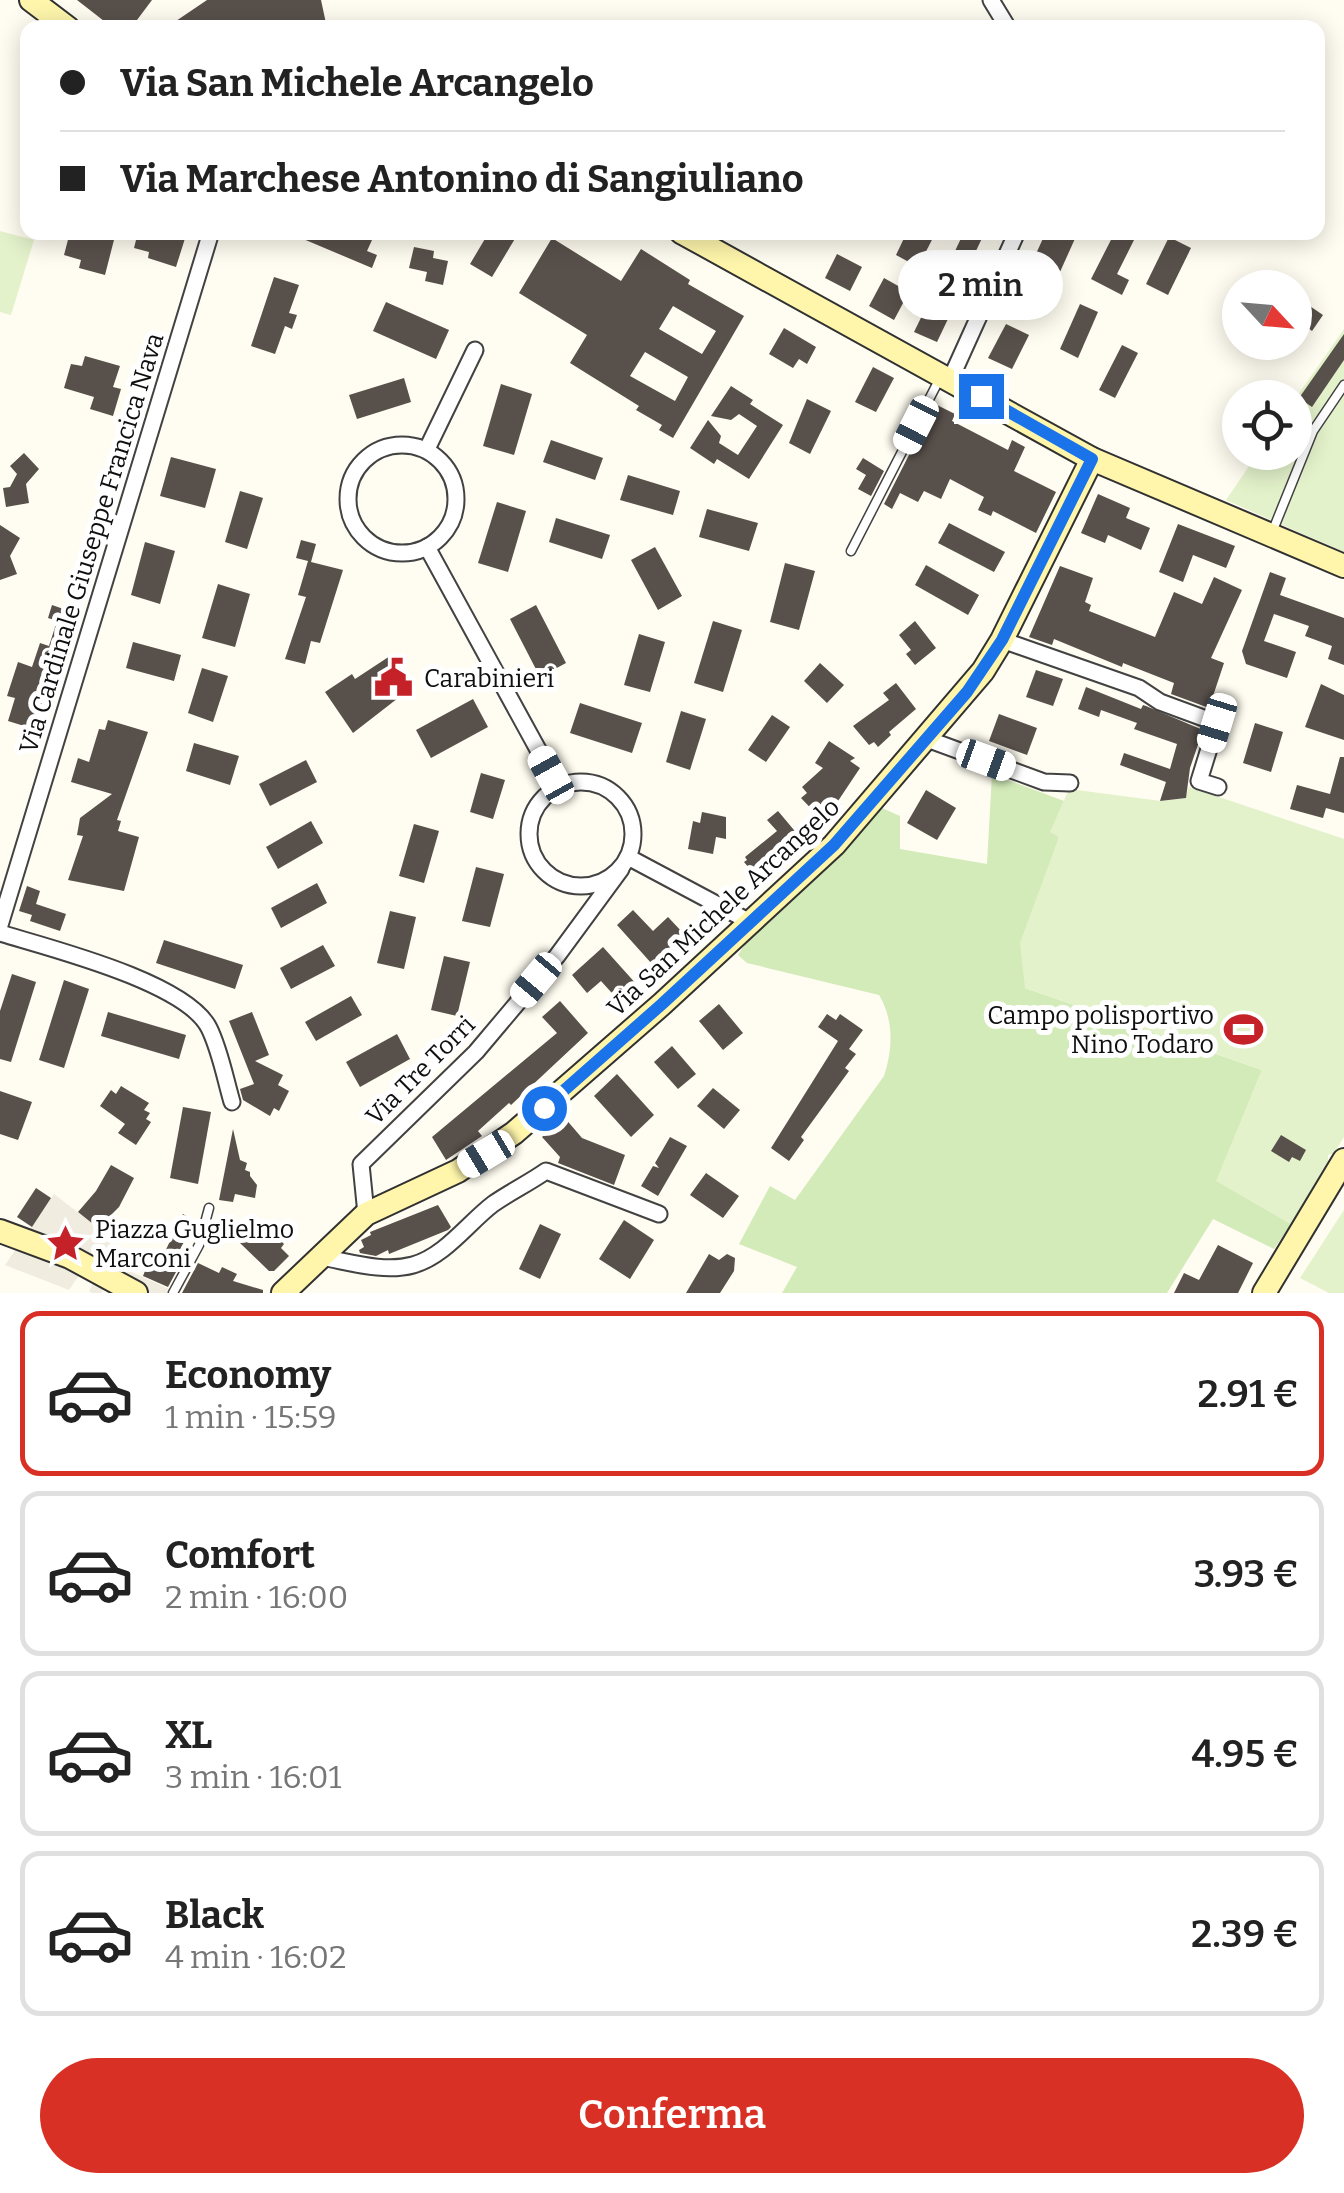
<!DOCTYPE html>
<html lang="it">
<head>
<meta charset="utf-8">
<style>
  body { margin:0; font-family:Bitter,serif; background:#f2f2f2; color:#222; height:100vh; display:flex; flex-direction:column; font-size:38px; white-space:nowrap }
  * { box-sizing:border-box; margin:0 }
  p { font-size:32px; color:#767676 }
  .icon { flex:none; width:55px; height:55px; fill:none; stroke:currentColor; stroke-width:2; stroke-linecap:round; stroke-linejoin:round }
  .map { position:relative; height:1293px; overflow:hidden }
  .side { display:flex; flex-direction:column; background:#fff; flex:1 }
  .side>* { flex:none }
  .top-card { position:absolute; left:20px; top:20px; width:1305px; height:220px; border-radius:20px; box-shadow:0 5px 25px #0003; display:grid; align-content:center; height:220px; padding:0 40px; background:#fff }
  .needle { width:65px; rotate:116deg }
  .fabs { position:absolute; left:1222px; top:270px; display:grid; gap:20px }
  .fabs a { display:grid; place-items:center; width:90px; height:90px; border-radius:50%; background:#fff; box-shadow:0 5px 25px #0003; font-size:50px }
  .end { position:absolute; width:45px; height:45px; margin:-22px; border:12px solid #1a73e8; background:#fff; box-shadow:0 0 0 5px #fff }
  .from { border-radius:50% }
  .bubble { position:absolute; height:70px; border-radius:35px; background:#fff; box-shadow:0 5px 25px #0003; font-size:32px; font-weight:600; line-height:70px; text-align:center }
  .car { position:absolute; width:30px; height:60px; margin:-30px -15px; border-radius:12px; box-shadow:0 0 8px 2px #0007; background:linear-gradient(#fff 24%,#345 0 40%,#fff 0 76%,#345 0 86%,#fff 0) }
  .top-card b { display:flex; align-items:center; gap:35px; height:95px; font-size:38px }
  .top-card b+b { border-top:2px solid #e0e0e0 }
  .top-card i { width:25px; height:25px; background:#222 }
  ul { padding:18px 0 0; list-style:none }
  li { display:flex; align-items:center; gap:30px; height:165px; margin:0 20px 15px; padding:0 20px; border:5px solid #e0e0e0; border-radius:20px }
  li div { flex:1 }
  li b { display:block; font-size:38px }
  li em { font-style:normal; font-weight:600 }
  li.selected { border-color:#d93025 }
  li>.icon { width:90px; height:90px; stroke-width:1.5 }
  .primary-button { display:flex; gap:20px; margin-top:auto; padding:20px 40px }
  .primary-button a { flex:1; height:115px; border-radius:60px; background:#d93025; color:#fff; font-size:40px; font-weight:600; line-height:115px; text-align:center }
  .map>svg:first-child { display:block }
  .green { fill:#d3ebb9 }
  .pitch { fill:#e4f2cb }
  .plaza { fill:#f0ecdf }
  .building { fill:#58504b; fill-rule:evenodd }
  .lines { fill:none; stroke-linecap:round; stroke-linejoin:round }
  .lane-casing { stroke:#424242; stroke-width:11 }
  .street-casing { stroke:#424242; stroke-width:19 }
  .secondary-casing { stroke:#313131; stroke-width:26 }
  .lane { stroke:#fff; stroke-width:8 }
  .street { stroke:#fff; stroke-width:15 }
  .secondary { stroke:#fff6ac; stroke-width:22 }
  .route { stroke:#1a73e8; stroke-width:12 }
  .labels { text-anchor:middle; stroke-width:10; stroke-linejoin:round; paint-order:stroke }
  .street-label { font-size:25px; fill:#0f0f0f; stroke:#fff }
  .poi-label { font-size:25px; fill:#0f0f0f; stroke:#fff; text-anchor:start }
</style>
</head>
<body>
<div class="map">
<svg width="1344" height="1293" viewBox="0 0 1344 1293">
  <rect width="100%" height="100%" fill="#fffcf1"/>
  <path class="green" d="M992,774L1064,801L1051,831L1059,836L1025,988L1262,1070L1217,1181L1291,1224L1274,1249L1213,1219L1167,1293H782L797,1267L739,1244L770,1186L795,1200L884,1076C893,1049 894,1020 879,995L747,963L738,955L749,938L882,808L900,816V849L987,864Z"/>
  <g class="pitch">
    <path d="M0,231L34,240L11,315L0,312Z"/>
    <path d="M1344,329V552L1226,500L1258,453L1295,452V399Z"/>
    <path d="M1189,787L1344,839V1137L1334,1153L1328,1155V1166L1291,1224L1216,1181L1262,1070L1025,988L1020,943L1059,837L1050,832L1069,789L1161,801L1185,798Z"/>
    <path d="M1344,1210V1293H1329L1300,1278Z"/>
  </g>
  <path class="plaza" d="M54,1194L98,1228L102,1225L113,1234L105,1260L178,1293H112L105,1288L101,1293H92L89,1291L94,1281L80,1274L69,1290L5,1265Z"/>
  <g class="building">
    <path d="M77,0H152L131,28H113Z"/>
    <path d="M207,0H321L327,28H187L176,21Z"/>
    <path d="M70,232H116L105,275L79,268L81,260L64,255Z"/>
    <path d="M138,232H187L176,267L148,258L149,252L134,248Z"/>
    <path d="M353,232L372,240L367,251L377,255L372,268L289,233Z"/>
    <path d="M489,232H519L492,277L470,264Z"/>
    <path d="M907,232H936L918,267L896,255Z"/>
    <path d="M964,232H985L963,278L946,270Z"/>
    <path d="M1046,232H1078L1041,314L1016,302V297Z"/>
    <path d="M1115,232H1138L1117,274L1129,280L1122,295L1091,279Z"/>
    <path d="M1169,237L1191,248L1168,295L1146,284Z"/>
    <path d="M552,238L621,281L641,249L690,280L688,284L744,316L673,438L659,430L662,425L636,410L639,406L570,363L587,335L519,293ZM673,306L716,331L702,354L659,329ZM645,352L688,377L675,401L630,376Z"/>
    <path d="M414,247L434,251L433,258L448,261L443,285L425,281L427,272L409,268Z"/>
    <path d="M837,254L862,267L850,291L825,278Z"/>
    <path d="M274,277L299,285L289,313L297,315L292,329L285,326L275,354L251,346Z"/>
    <path d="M884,278L909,292L894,320L869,306Z"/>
    <path d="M935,289L957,300L937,342L914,332Z"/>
    <path d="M1295,296L1323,315L1312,331L1295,318Z"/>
    <path d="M386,302L449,330L436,359L373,331Z"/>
    <path d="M1080,304L1098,312L1078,358L1060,349Z"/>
    <path d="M1006,324L1029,335L1012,369L988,358Z"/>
    <path d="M784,328L816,347L807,364L799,359L793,368L769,354Z"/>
    <path d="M1344,334V360L1312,407L1299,398Z"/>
    <path d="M1122,345L1138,353L1115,398L1099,390Z"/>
    <path d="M85,356L120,366L113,387L121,389L113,416L90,409L94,397L64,388L71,364L82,366Z"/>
    <path d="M873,367L894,378L876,412L855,402Z"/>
    <path d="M404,378L411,402L357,419L349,395Z"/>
    <path d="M501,384L532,394L514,455L483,446Z"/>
    <path d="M731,386L753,400L750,404L783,425L749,479L717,459L714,464L690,448L708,420L721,436L719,443L738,455L757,426L739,414L731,420L711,416Z"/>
    <path d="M807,399L831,411L810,454L789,443Z"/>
    <path d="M935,404L955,414L952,421L1008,450L1012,440L1025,447L1014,471L1056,492L1036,533L993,511L991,516L978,510L984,497L950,479L941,499L924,491L918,502L900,493L892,509L884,504Z"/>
    <path d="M551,440L603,458L595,480L543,462Z"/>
    <path d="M24,453L39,469L26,484L29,503L6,507L3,488L10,487L17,474L10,466Z"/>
    <path d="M171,457L216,469L205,508L160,496Z"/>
    <path d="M863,458L884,471L871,496L858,489L866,475L856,469Z"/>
    <path d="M628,475L680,491L673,515L620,500Z"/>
    <path d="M240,491L263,498L247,549L225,542Z"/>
    <path d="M1098,494L1130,508L1126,518L1150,528L1141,550L1108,535L1105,543L1081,533Z"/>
    <path d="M497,502L526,511L508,572L478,563Z"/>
    <path d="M707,509L758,523L749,551L699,537Z"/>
    <path d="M556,518L610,535L602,559L549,542Z"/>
    <path d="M949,523L1005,552L994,572L938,543Z"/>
    <path d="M1178,524L1235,546L1226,568L1193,555L1183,582L1159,572Z"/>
    <path d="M0,525L20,538L10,556L17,574L0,580Z"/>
    <path d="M301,540L316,544L311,562L343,570L320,643L311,641L305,664L285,659L306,597L298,595L308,561L296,558Z"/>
    <path d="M145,542L175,551L160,604L131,595Z"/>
    <path d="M655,547L682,596L658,610L631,560Z"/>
    <path d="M785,563L815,571L799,630L770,622Z"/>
    <path d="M926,565L979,595L968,615L915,585Z"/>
    <path d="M1060,566L1093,578L1085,602L1091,605L1089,611L1155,637L1174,592L1202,604L1214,577L1242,590L1211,658L1224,663L1209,708L1171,694L1174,683L1123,663L1122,667L1054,639L1052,645L1029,637Z"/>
    <path d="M1270,572L1286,578L1280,595L1344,618V665L1328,659L1332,646L1305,636L1309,626L1274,614L1264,641L1296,652L1287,678L1246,664L1242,651Z"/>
    <path d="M218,584L250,594L235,647L202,638Z"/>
    <path d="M52,605L75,613L71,626L76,628L69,649L65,648L61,661L55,659L34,729L8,721L15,698L7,696L18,662L32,667L40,643L49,646L57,621L48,618Z"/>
    <path d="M536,605L566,663L540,677L510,619Z"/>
    <path d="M713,621L742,630L723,692L694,683Z"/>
    <path d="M915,621L936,648L915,665L906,654L911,650L899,635Z"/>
    <path d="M639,634L665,642L650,692L624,685Z"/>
    <path d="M133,642L181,655L174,681L126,668Z"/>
    <path d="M390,656L411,688L353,733L325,692L352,674L355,679Z"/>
    <path d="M820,663L844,685L827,703L804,681Z"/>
    <path d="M202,668L228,676L213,722L188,713Z"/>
    <path d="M1036,670L1063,679L1053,706L1026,697Z"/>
    <path d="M896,683L916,709L889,732L891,735L878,747L874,742L869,745L853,726L889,700L883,693Z"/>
    <path d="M1321,684L1344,695V740L1305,727Z"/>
    <path d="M1086,687L1141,709L1143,705L1146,706L1203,730L1190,768L1186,798L1160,801L1166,782L1120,765L1124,753L1170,769L1177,744L1134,729L1137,723L1101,710L1099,717L1078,709Z"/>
    <path d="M473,699L488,727L431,758L416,730Z"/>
    <path d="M580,703L642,723L632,753L570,733Z"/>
    <path d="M681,711L706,719L690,770L666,762Z"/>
    <path d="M999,714L1037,728L1027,755L989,741Z"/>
    <path d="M772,715L790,727L766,762L748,750Z"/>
    <path d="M108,720L148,732L117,820L121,821L118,831L139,837L124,891L68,880L83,836L77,835L80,818L112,794L71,782L78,758L89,762L99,729L105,730Z"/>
    <path d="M1255,723L1283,732L1271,772L1243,763Z"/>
    <path d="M829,741L855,758L850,761L860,768L838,801L842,805L824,822L801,798L807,793L802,787L823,768L815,763Z"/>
    <path d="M194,743L239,756L230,785L186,771Z"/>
    <path d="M1340,757H1344V813L1326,808L1323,818L1290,809L1297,785L1330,794Z"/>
    <path d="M306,760L317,782L270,806L259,784Z"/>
    <path d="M481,773L505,780L493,819L470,812Z"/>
    <path d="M926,790L956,808L937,840L907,823Z"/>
    <path d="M778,811L804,842L752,883L744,873L749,868L744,862L747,860L745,857L777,831L767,820Z"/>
    <path d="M702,812L726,817V839L716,837L713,854L688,849L693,821L700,823Z"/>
    <path d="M311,821L323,843L278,869L266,847Z"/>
    <path d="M414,824L439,831L424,883L399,876Z"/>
    <path d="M476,867L504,874L490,927L462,921Z"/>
    <path d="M317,883L327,903L281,928L271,908Z"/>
    <path d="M27,886L40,891L36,904L66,914L60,931L30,921L32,915L19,911Z"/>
    <path d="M633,910L653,931L668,917L684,934L652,964L617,925Z"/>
    <path d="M390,911L416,917L404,969L377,963Z"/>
    <path d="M164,940L243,965L235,989L156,963Z"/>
    <path d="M323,945L335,966L291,989L280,968Z"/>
    <path d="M603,947L638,986L620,1002L601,981L587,993L572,975Z"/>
    <path d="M444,956L470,962L457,1016L431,1010Z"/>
    <path d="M12,974L36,982L11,1062L0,1059V1011Z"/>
    <path d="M64,980L89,989L64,1068L39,1060Z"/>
    <path d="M351,996L362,1015L316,1041L305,1022Z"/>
    <path d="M560,1001L588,1033L511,1105L509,1103L478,1131L482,1136L446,1160L432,1137L557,1033L542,1017Z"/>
    <path d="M719,1004L743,1033L723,1050L699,1021Z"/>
    <path d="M108,1012L186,1035L179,1059L101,1036Z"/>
    <path d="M252,1012L269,1055L255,1061L283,1075L278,1085L289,1091L279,1111L274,1108L270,1116L243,1100L240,1089L254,1084L229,1021Z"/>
    <path d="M827,1014L836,1020L840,1014L863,1030L849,1049L856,1054L845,1068L849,1071L801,1137L804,1140L789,1161L771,1148L838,1041L818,1027Z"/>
    <path d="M397,1034L410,1059L360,1087L346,1062Z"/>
    <path d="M672,1046L696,1074L678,1089L654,1062Z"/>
    <path d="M617,1074L654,1115L631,1137L594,1096Z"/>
    <path d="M121,1086L149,1103L144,1110L150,1113L146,1119L151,1122L136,1145L118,1133L125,1124L100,1106L111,1090L116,1094Z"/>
    <path d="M713,1088L740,1110L724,1129L697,1106Z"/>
    <path d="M0,1091L32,1102L18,1140L0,1134Z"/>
    <path d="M183,1107L211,1112L198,1184L170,1178Z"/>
    <path d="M564,1117L582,1138L625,1155L614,1185L558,1163L560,1157L542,1137Z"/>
    <path d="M233,1129L240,1160L247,1163L245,1170L250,1172V1176L257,1185L255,1198L235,1194L233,1202L219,1200Z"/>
    <path d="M1281,1135L1306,1150L1300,1161L1292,1157L1289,1162L1271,1151Z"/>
    <path d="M670,1137L687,1146L658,1196L641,1186L653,1166L659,1168L655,1163Z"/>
    <path d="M111,1165L134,1178L119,1207L98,1228L78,1212L96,1191Z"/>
    <path d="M706,1173L739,1196L723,1218L690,1195Z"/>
    <path d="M36,1188L51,1198L32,1227L17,1217Z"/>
    <path d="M438,1205L451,1227L448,1230L389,1254L388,1250L376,1256L360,1253L359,1250L364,1247L361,1240L371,1235L370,1232Z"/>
    <path d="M183,1214L195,1221L177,1255L184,1257L168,1287L143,1276L151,1256L161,1260Z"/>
    <path d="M624,1220L654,1240L630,1279L599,1259Z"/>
    <path d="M261,1221L284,1244L281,1248L289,1256L274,1271H269L240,1243Z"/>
    <path d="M540,1224L561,1234L540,1279L519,1269Z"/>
    <path d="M1218,1245L1253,1263L1238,1293H1174L1184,1273L1199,1280Z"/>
    <path d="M709,1254L719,1260L727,1254L735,1258L734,1271L720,1293H686Z"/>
    <path d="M198,1263L219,1273L222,1267L237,1274L233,1281L263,1290V1293H182Z"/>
  </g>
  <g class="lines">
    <defs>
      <g id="lane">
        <path d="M1273,530L1313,431L1344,385"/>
        <path d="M851,551L940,378"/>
        <path d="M173,1293L199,1245L209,1208"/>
      </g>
      <g id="street">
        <path d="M991,0L1008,28"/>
        <path d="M951,378L1017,232"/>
        <circle cx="402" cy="499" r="54"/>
        <path d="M427,449L475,350"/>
        <path d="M427,547L558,786"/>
        <path d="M1002,640L1139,688L1160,702L1217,723L1199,781L1218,787"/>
        <path d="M927,739L1044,782L1070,783"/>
        <circle cx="581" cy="834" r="52"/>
        <path d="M628,857L750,922"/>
        <path d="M0,925L211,232"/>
        <path d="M0,933C49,948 186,982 209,1028C220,1050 225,1078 232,1102"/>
        <path d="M366,1214L361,1164L476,1052L557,956L621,869"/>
        <path d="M321,1257C350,1262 384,1273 413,1265C445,1256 468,1223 493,1204C510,1192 529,1183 546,1171L659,1214"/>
      </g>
      <g id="secondary">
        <path d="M31,0L68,28"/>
        <path d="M681,232L1092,459L1344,566"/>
        <path d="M0,1231L70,1257L136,1293"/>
        <path d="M283,1293L366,1214L458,1171L514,1133L662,1004L834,845L983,671L1002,640L1092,459"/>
        <path d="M1264,1293L1344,1160"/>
      </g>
    </defs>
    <use href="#lane" class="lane-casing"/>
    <use href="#street" class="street-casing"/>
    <use href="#secondary" class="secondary-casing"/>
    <use href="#lane" class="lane"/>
    <use href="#street" class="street"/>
    <use href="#secondary" class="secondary"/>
  </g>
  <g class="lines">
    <path class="route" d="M544,1108L662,1004L834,845L967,692L1002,640L1092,459L981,396"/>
  </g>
  <defs>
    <symbol id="civic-bare" viewBox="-9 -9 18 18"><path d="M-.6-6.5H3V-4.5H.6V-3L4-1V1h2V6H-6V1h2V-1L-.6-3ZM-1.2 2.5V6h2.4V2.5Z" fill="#c42228" stroke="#fff" stroke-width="2.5" paint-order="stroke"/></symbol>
    <symbol id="stadium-bare" viewBox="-9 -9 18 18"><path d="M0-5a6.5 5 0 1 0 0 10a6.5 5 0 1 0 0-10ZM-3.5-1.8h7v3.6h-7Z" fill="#c42228" stroke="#fff" stroke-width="2.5" paint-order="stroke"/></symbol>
    <symbol id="sight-bare" viewBox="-9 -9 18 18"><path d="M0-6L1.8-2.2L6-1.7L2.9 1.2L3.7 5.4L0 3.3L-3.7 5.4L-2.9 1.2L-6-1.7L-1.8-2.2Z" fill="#c42228" stroke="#fff" stroke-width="2.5" paint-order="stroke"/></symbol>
  </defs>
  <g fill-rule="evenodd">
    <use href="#civic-bare" x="366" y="650" width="55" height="55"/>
    <use href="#stadium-bare" x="1216" y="1002" width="55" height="55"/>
    <use href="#sight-bare" x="38" y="1216" width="55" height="55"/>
  </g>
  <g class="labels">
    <g class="street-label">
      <text transform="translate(91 543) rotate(-73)" y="9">Via Cardinale Giuseppe Francica Nava</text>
      <text transform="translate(723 907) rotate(-43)" y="9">Via San Michele Arcangelo</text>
      <text transform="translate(420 1070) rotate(-45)" y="9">Via Tre Torri</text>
    </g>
    <g class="poi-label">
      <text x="424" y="687">Carabinieri</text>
      <text x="1214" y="1024" text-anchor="end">Campo polisportivo<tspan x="1214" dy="29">Nino Todaro</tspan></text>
      <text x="95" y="1238">Piazza Guglielmo<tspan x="95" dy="29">Marconi</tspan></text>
    </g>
  </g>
</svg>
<div class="fabs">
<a><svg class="needle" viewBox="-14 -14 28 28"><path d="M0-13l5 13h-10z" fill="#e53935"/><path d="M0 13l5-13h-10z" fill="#767676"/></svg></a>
<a><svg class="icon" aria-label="locate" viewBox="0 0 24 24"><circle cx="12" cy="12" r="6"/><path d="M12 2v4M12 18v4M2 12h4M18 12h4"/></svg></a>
</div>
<i class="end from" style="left:544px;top:1108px"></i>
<i class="end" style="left:981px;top:396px"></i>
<div class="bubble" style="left:898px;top:250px;width:165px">2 min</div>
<i class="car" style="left:916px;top:425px;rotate:207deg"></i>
<i class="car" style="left:1217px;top:723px;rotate:197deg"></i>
<i class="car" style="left:986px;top:760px;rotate:110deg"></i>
<i class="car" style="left:551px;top:775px;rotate:331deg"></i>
<i class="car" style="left:536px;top:980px;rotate:220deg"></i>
<i class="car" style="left:486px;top:1154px;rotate:239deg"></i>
<div class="top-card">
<b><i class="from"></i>Via San Michele Arcangelo</b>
<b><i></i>Via Marchese Antonino di Sangiuliano</b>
</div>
</div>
<section class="side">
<ul>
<li class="selected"><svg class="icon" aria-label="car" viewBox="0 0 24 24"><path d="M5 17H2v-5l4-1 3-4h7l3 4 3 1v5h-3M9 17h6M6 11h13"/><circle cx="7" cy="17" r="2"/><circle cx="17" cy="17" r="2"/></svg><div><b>Economy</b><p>1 min · 15:59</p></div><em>2.91 €</em></li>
<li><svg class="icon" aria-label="car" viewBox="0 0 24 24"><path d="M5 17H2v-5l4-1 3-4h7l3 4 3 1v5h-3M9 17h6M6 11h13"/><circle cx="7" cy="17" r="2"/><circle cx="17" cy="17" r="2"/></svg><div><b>Comfort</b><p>2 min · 16:00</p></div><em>3.93 €</em></li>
<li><svg class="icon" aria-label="car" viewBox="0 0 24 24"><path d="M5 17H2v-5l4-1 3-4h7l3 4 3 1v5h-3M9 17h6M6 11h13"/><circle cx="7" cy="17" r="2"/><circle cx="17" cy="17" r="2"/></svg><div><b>XL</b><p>3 min · 16:01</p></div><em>4.95 €</em></li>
<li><svg class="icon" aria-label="car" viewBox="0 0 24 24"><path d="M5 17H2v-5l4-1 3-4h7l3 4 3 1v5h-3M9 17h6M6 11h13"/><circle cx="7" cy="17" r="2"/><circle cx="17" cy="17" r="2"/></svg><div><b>Black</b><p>4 min · 16:02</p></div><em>2.39 €</em></li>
</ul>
<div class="primary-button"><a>Conferma</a></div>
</section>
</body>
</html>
